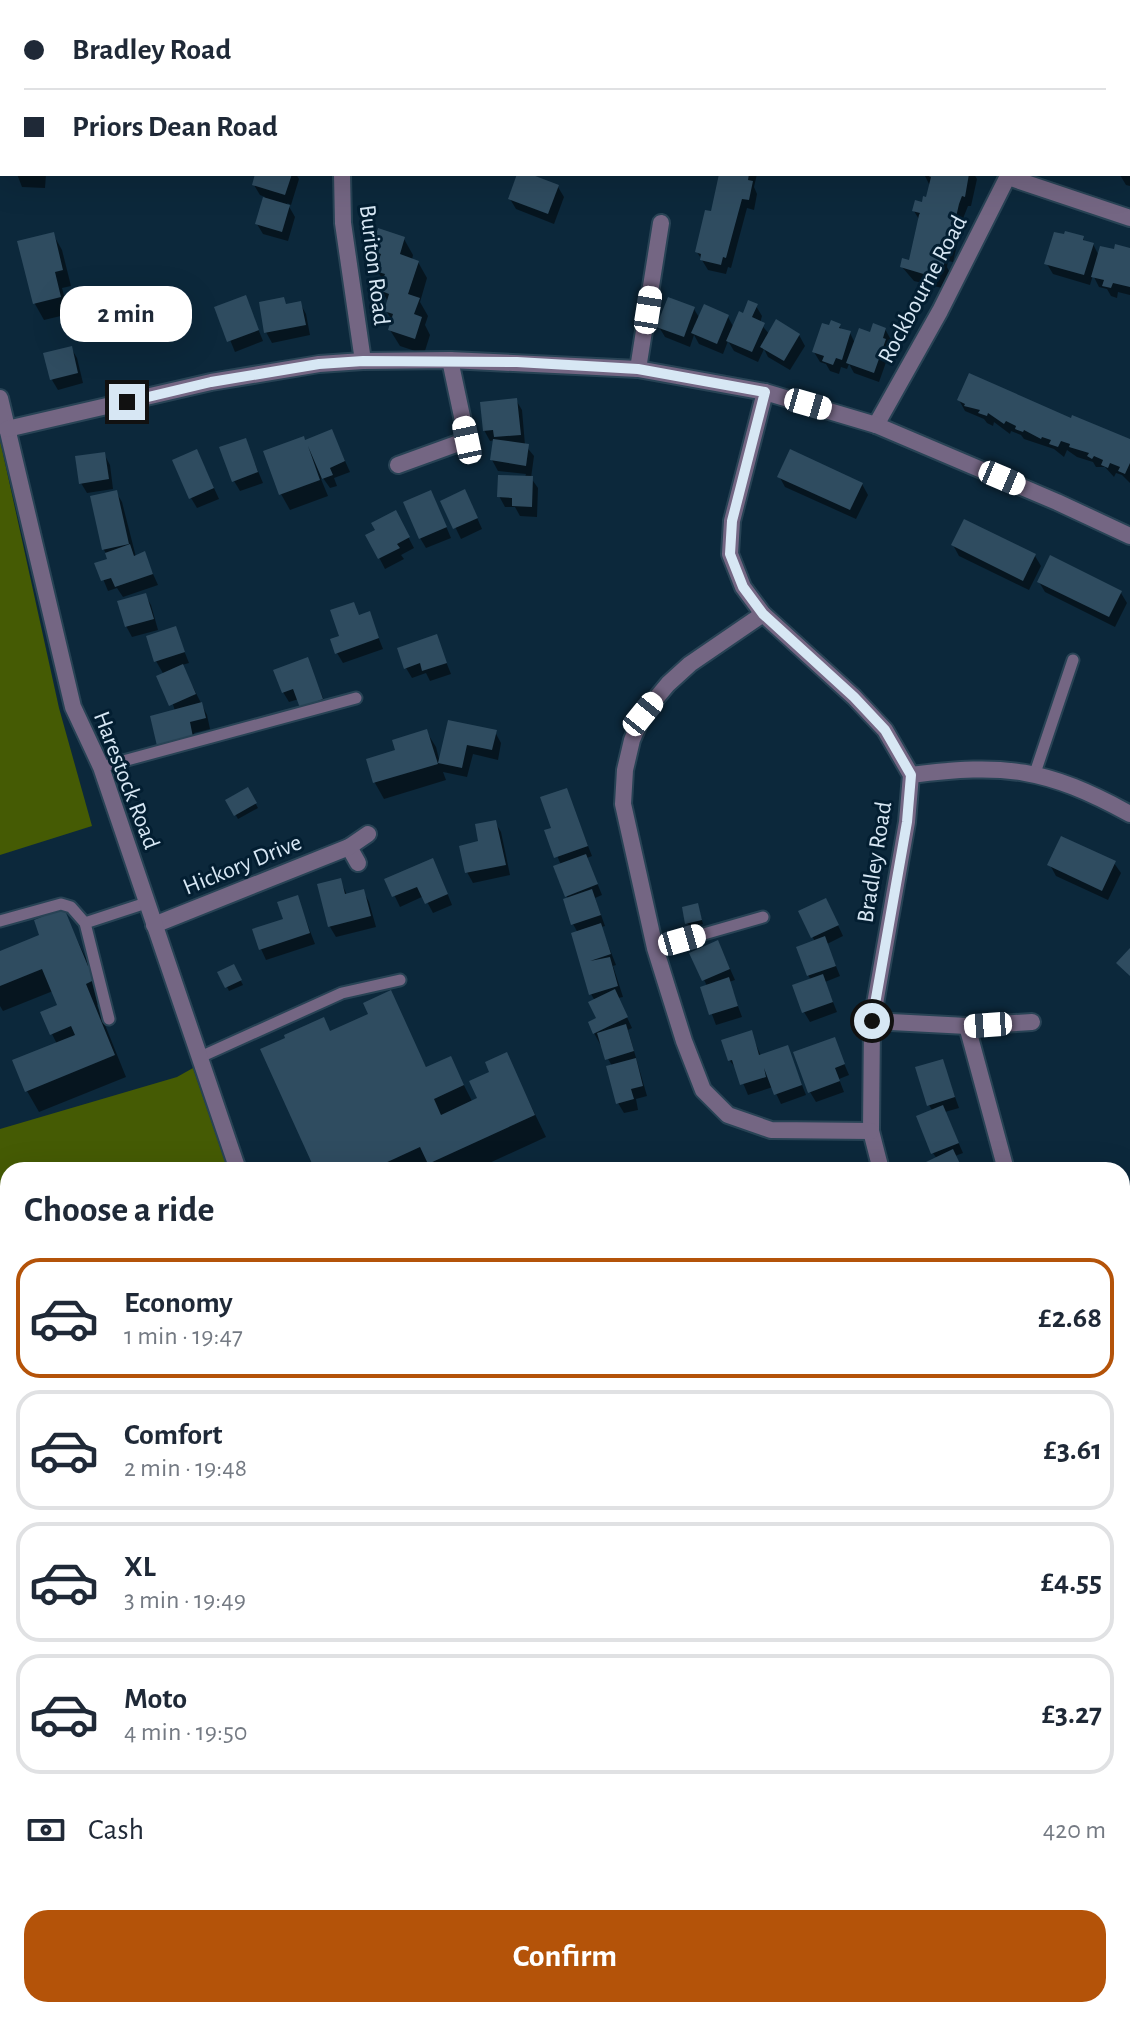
<!DOCTYPE html>
<html lang="en">
<head>
<meta charset="utf-8">
<style>
  body { margin:0; font-family:"Alegreya Sans",sans-serif; background:#f2f2f3; color:#1f2937; height:100vh; display:flex; flex-direction:column; font-size:30px; white-space:nowrap }
  * { box-sizing:border-box; margin:0 }
  p { font-size:26px; color:#747a83 }
  .icon { flex:none; width:44px; height:44px; fill:none; stroke:currentColor; stroke-width:2; stroke-linecap:round; stroke-linejoin:round }
  .map { position:relative; flex:1; overflow:hidden }
  .side { position:absolute; left:0px; top:1162px; width:1130px; height:856px; display:flex; flex-direction:column; background:#fff; border-radius:24px 24px 0 0; box-shadow:0 8px 32px #0002 }
  .side>* { flex:none }
  .banner { position:absolute; left:0px; top:0px; width:1130px; height:176px; box-shadow:0 8px 32px #0002; display:grid; align-content:center; height:176px; padding:0 24px; background:#fff }
  .end { position:absolute; width:36px; height:36px; margin:-18px; border:10px solid #d7e7f4; background:#111; box-shadow:0 0 0 4px #111 }
  .from { border-radius:50% }
  .bubble { position:absolute; height:56px; border-radius:24px; background:#fff; box-shadow:0 8px 32px #0002; font-size:26px; font-weight:700; line-height:56px; text-align:center }
  .car { position:absolute; width:24px; height:48px; margin:-24px -12px; border-radius:10px; box-shadow:0 0 6px 2px #0007; background:linear-gradient(#fff 24%,#345 0 40%,#fff 0 76%,#345 0 86%,#fff 0) }
  .banner b { display:flex; align-items:center; gap:28px; height:76px; font-size:30px }
  .banner b+b { border-top:2px solid #e0e1e3 }
  .banner i { width:20px; height:20px; background:#1f2937 }
  ul { padding:0; list-style:none }
  li { display:flex; align-items:center; gap:24px; height:120px; margin:0 16px 12px; padding:0 8px; border:4px solid #e0e1e3; border-radius:24px }
  li div { flex:1 }
  li b { display:block; font-size:30px }
  li em { font-style:normal; font-weight:700 }
  li.current { border-color:#b45309 }
  li>.icon { width:72px; height:72px; stroke-width:1.5 }
  h2 { padding:0 24px; font-size:36px; line-height:96px }
  .pay { display:flex; align-items:center; gap:20px; height:88px; padding:0 24px; font-size:30px }
  .pay p { margin-inline-start:auto }
  .cta { display:flex; gap:16px; margin-top:auto; padding:16px 24px }
  .cta a { flex:1; height:92px; border-radius:24px; background:#b45309; color:#fff; font-size:32px; font-weight:700; line-height:92px; text-align:center }
  .map>svg:first-child { display:block }
  .green { fill:#2e3e02 }
  .forest { fill:#455b04 }
  .shadow { fill:#0007 }
  .building { fill:#2f4c60 }
  .lines { fill:none; stroke-linecap:round; stroke-linejoin:round }
  .service-casing { stroke:#284355; stroke-width:15 }
  .minor-casing { stroke:#284355; stroke-width:20 }
  .tertiary-casing { stroke:#284355; stroke-width:20 }
  .service { stroke:#746683; stroke-width:11 }
  .minor { stroke:#746683; stroke-width:16 }
  .tertiary { stroke:#746683; stroke-width:16 }
  .route { stroke:#d7e7f4; stroke-width:10 }
  .labels { text-anchor:middle; stroke-width:6; stroke-linejoin:round; paint-order:stroke }
  .street-label { font-size:24px; fill:#d7e7f4; stroke:#031e31 }
</style>
</head>
<body>
<div class="map">
<svg width="1130" height="2018" viewBox="0 0 1130 2018">
  <rect width="100%" height="100%" fill="#0c283b"/>
  <path class="green" d="M8,1658V2010H478L480,2018H0V1662Z"/>
  <g class="forest">
    <path d="M0,440L59,708L92,826L0,855Z"/>
    <path d="M193,1068L228,1170H8V1638L0,1642V1129L177,1077Z"/>
  </g>
  <g class="shadow">
    <path d="M268,0H303V2Z"/>
    <path d="M630,0H663L664,2H630Z"/>
    <path d="M753,0H790L791,2H753Z"/>
    <path d="M1006,0H1024L1006,2Z"/>
    <path d="M1121,0H1130V96L1128,2H1121Z"/>
    <path d="M0,91L2,92V123L0,122Z"/>
    <path d="M1129,137H1130V186L1126,185L1120,175L1128,174Z"/>
    <path d="M17,174H46L45,188L22,187Z"/>
    <path d="M257,174H296L299,179L291,205L287,203L295,217L288,241L263,234L257,224L265,197L260,195L254,185Z"/>
    <path d="M520,174L558,187L564,197L554,224L516,209L510,199Z"/>
    <path d="M721,174H757L754,187L757,194L754,210L747,208L731,268L728,267L726,274L708,270L697,252L712,214Z"/>
    <path d="M924,174H974L977,179L971,206H968L964,216L953,262L948,261L947,267L950,273L947,284L943,283L942,288L914,281L902,267L911,262L920,221L914,211L928,199L930,186Z"/>
    <path d="M53,234L62,250L71,286L62,288L69,314L44,320L35,304L20,243Z"/>
    <path d="M1083,238L1085,242L1093,244L1099,256L1130,250V295L1118,292L1117,298L1111,296L1107,289L1099,287L1093,275L1090,285L1053,274L1047,264Z"/>
    <path d="M404,239L413,255L412,260L418,262L427,278L420,302L428,316L425,325L430,335L424,354L400,346L390,330L393,322L386,310L388,302L382,290L384,282L377,270L380,262L373,250Z"/>
    <path d="M245,297L263,341L235,352L217,308Z"/>
    <path d="M283,299L287,306L300,303L306,314L310,335L272,343L266,332Z"/>
    <path d="M756,306L762,316L760,323L770,335H799L805,346L790,370L768,357L764,349L758,362L734,351L728,341L723,354L699,344L694,335L690,347L665,337L659,327L694,309L700,319L728,317L734,328Z"/>
    <path d="M839,325L842,331L850,333L855,343L885,329L891,340L888,347L890,351L879,382L854,373L849,364L847,369L841,367L839,374L830,371L826,364L820,362L814,352Z"/>
    <path d="M71,348L77,358L83,383L58,390L52,380Z"/>
    <path d="M516,400L522,410L525,445L534,456L531,478L538,488L537,517L520,516L515,507H505L499,496L525,477L526,474L498,471L492,460L495,440L490,441L484,430Z"/>
    <path d="M959,400L1072,420L1130,441V483L1122,475L1116,473L1114,477L1105,467H1096L1093,462L1077,457L1067,450L1064,457L1054,449L1024,439L1021,435L1011,431L1010,434L994,422L993,426L987,423L984,419L965,411Z"/>
    <path d="M332,432L350,472L334,478L337,486L330,488L323,478L321,479L328,496L290,510L281,494L303,438L310,449Z"/>
    <path d="M245,440L263,483L240,491L234,481Z"/>
    <path d="M104,454L110,465L113,489L87,493L81,483Z"/>
    <path d="M202,462L219,499L197,508L191,498Z"/>
    <path d="M779,476L862,484L868,495L856,519L785,487Z"/>
    <path d="M116,492L122,502L136,557L144,554L158,585L123,597L117,588L108,591L97,564L110,560L104,550L92,498Z"/>
    <path d="M443,502H470L482,529L461,539Z"/>
    <path d="M436,503L451,538L426,548L420,538Z"/>
    <path d="M395,512L414,548L401,555L404,559L385,569L368,536L378,531Z"/>
    <path d="M953,545L1035,556L1041,566L1029,590L959,556Z"/>
    <path d="M1039,582L1121,593L1127,603L1115,627L1045,592Z"/>
    <path d="M145,595L151,605L158,630L132,637L126,626Z"/>
    <path d="M369,614L383,649L343,663L337,653L342,637L360,617Z"/>
    <path d="M175,628L189,663L182,665L207,715L210,729L194,733L198,748L165,756L159,746L152,717L175,711L164,675L156,661L148,637Z"/>
    <path d="M436,637L451,674L430,681L426,673L412,678L406,668Z"/>
    <path d="M307,659L328,710L308,717L299,699L289,702L283,692Z"/>
    <path d="M449,722L495,732L501,743L498,760L473,754L467,777L443,772L446,780L384,799L375,783L368,761L398,751L426,731L436,747L440,763Z"/>
    <path d="M248,789L258,808L238,819L227,800Z"/>
    <path d="M566,790L592,856L587,858L602,895L595,898L605,926L601,927L616,965L613,966L623,997L618,998L632,1028L628,1030L647,1096L636,1099L638,1110L624,1113L618,1103L612,1066L594,1033L599,1019L595,1001L591,994L578,933L573,924L568,899L556,867L561,865L547,832L554,829Z"/>
    <path d="M495,822L501,832L510,875L473,883L467,872L480,843Z"/>
    <path d="M1114,863L1121,873L1108,900L1056,876L1050,865Z"/>
    <path d="M438,870L452,905L433,913L424,896L400,907L387,880Z"/>
    <path d="M340,880L347,895L363,891L369,902L376,927L336,937L330,927L319,886Z"/>
    <path d="M297,897L315,944L266,960L261,949L286,920Z"/>
    <path d="M699,910L703,924L690,927L687,923Z"/>
    <path d="M831,910L843,936L827,944L840,976L825,982L837,1012L810,1022L804,1012L811,980L808,975L815,942L801,912Z"/>
    <path d="M63,911L107,1001L97,1005L126,1077L39,1112L27,1091L57,1044L52,1034L60,1006L53,991L3,1011L0,1006V953L42,936Z"/>
    <path d="M723,953L735,980L729,982L742,1017L716,1025L702,988L707,986L692,954Z"/>
    <path d="M233,966L243,985L229,991L220,973Z"/>
    <path d="M390,993L427,1069L450,1058L473,1103L480,1099L492,1073L506,1054L546,1137L474,1170H317L331,1033L371,1015Z"/>
    <path d="M751,1033L761,1056L787,1047L806,1095L781,1104L773,1087L748,1095L738,1071L730,1061L724,1041Z"/>
    <path d="M834,1040L849,1075L839,1079L844,1092L816,1102L810,1092Z"/>
    <path d="M942,1061L959,1108L945,1112L963,1153L955,1156L962,1170H932L937,1159L933,1153V1112L929,1105Z"/>
    <path d="M1130,1334V1374L1122,1360V1336Z"/>
    <path d="M1130,1450V1491L1122,1493V1452Z"/>
  </g>
  <g class="building">
    <path d="M255,174H292L285,195L252,185Z"/>
    <path d="M517,174H530L559,185L548,214L508,199Z"/>
    <path d="M719,174H749L748,180L753,181L749,200L742,199L726,258L723,257L721,265L700,260L701,254L695,252L705,210L711,211Z"/>
    <path d="M924,174H969L965,197L962,196L959,204L948,252L943,251L941,260H945L942,274H938L937,278L900,267L902,258L909,260L919,215L920,213L912,211L915,200L922,202L923,196L926,197L931,177Z"/>
    <path d="M263,197L290,205L282,232L255,224Z"/>
    <path d="M378,228L405,237L400,254L419,261L408,294L420,298L414,314L422,317L415,339L388,330L393,314L384,311L389,294L379,290L385,274L375,271L381,254L371,251Z"/>
    <path d="M1065,231L1084,236L1083,240L1094,243L1084,275L1044,264L1054,232L1064,234Z"/>
    <path d="M54,232L63,270L55,272L61,297L33,304L17,241Z"/>
    <path d="M1115,244L1130,248V287L1113,283L1111,288L1102,286L1104,280L1091,277L1100,246L1114,249Z"/>
    <path d="M246,295L259,330L227,342L214,307Z"/>
    <path d="M284,297L286,304L301,301L306,325L264,333L259,302Z"/>
    <path d="M668,297L695,307L684,337L656,327Z"/>
    <path d="M748,300L758,304L752,317L765,323L752,352L726,341L739,311L743,313Z"/>
    <path d="M704,304L729,315L717,344L691,333Z"/>
    <path d="M776,319L800,334L784,361L760,347Z"/>
    <path d="M831,320L841,324L839,328L851,331L842,360L836,358L833,365L822,361L824,356L812,352L822,323L829,325Z"/>
    <path d="M873,323L886,328L883,338L886,339L874,373L846,363L859,328L870,332Z"/>
    <path d="M72,346L78,373L50,380L43,353Z"/>
    <path d="M969,373L1071,418L1072,415L1130,439V463L1125,474L1118,471L1120,467L1110,463L1108,468L1101,465L1103,460L1094,456L1092,459L1087,456L1089,453L1069,447L1070,444L1061,441L1058,447L1049,444L1051,440L1042,437L1041,439L1024,430L1023,432L1015,429L1016,426L1006,421L1004,424L988,413L987,416L978,413L980,410L964,406L965,404L957,400Z"/>
    <path d="M517,398L521,435L494,437L493,430L483,431L480,402Z"/>
    <path d="M332,429L345,461L330,468L333,475L322,479L308,446L320,480L279,495L263,451L304,436L305,440Z"/>
    <path d="M246,438L258,472L232,482L219,447Z"/>
    <path d="M493,439L529,444L526,466L490,460Z"/>
    <path d="M197,449L214,488L189,499L172,460Z"/>
    <path d="M790,449L863,483L850,510L777,477Z"/>
    <path d="M105,452L109,479L79,484L75,456Z"/>
    <path d="M498,475L533,476L532,507L512,506V498L497,497Z"/>
    <path d="M465,489L478,518L453,529L440,501Z"/>
    <path d="M117,490L129,544L102,550L90,496Z"/>
    <path d="M431,490L447,527L419,539L403,502Z"/>
    <path d="M396,510L410,537L397,544L400,548L378,559L365,535L375,530L371,523Z"/>
    <path d="M964,519L1036,554L1023,581L951,545Z"/>
    <path d="M130,544L134,556L145,551L153,574L115,587L111,578L101,581L94,563L107,559L105,553Z"/>
    <path d="M1050,555L1122,591L1109,617L1037,582Z"/>
    <path d="M146,593L154,619L125,627L117,601Z"/>
    <path d="M354,602L359,615L370,611L379,638L335,654L330,639L339,636L330,610Z"/>
    <path d="M176,626L185,652L154,662L146,636Z"/>
    <path d="M437,634L447,663L422,671L420,663L404,669L397,648Z"/>
    <path d="M308,657L323,699L300,708L293,689L282,693L273,670Z"/>
    <path d="M183,664L196,694L169,706L156,676Z"/>
    <path d="M202,702L206,718L190,722L193,737L157,746L150,716Z"/>
    <path d="M448,720L497,730L492,750L467,745L462,768L438,763Z"/>
    <path d="M427,729L438,764L373,783L366,759L395,750L392,740Z"/>
    <path d="M248,787L257,803L234,816L225,800Z"/>
    <path d="M567,788L588,846L554,858L544,830L551,828L540,797Z"/>
    <path d="M496,820L506,865L465,873L459,846L478,841L475,824Z"/>
    <path d="M1061,836L1116,861L1102,891L1047,865Z"/>
    <path d="M586,854L598,884L565,897L553,866Z"/>
    <path d="M433,858L448,894L425,904L417,887L392,897L384,879Z"/>
    <path d="M341,878L345,894L364,889L371,916L328,927L317,884Z"/>
    <path d="M592,889L601,915L571,925L563,899Z"/>
    <path d="M298,895L310,933L259,950L252,929L283,919L277,902Z"/>
    <path d="M826,898L839,925L811,938L798,911Z"/>
    <path d="M698,903L702,920L685,924L682,907Z"/>
    <path d="M64,908L88,966L91,965L96,979L86,984L115,1055L25,1092L12,1060L75,1035L71,1026L50,1035L40,1012L57,1005L42,969L0,986V951L39,935L34,920Z"/>
    <path d="M601,923L611,954L590,961L610,957L618,986L589,995L571,933Z"/>
    <path d="M825,936L836,966L807,976L796,947Z"/>
    <path d="M718,940L730,969L702,981L689,953Z"/>
    <path d="M1130,948V976L1116,963Z"/>
    <path d="M234,964L242,980L225,988L217,972Z"/>
    <path d="M823,974L833,1002L802,1013L792,985Z"/>
    <path d="M729,977L738,1006L709,1015L700,987Z"/>
    <path d="M615,989L628,1017L593,1034L588,1022L596,1018L588,1002Z"/>
    <path d="M391,990L426,1067L451,1056L464,1085L434,1099L441,1115L477,1098L469,1081L489,1072L485,1062L507,1052L535,1115L428,1164L420,1147L370,1170H315L260,1049L285,1038L284,1035L324,1017L330,1031L368,1014L363,1003Z"/>
    <path d="M626,1024L634,1051L605,1060L597,1033Z"/>
    <path d="M752,1030L759,1055L788,1045L802,1085L774,1095L764,1068L766,1077L740,1085L732,1060L728,1061L721,1040Z"/>
    <path d="M835,1037L845,1064L835,1068L840,1081L808,1093L793,1052Z"/>
    <path d="M636,1058L643,1086L631,1089L634,1099L616,1104L606,1066Z"/>
    <path d="M943,1059L955,1097L927,1106L915,1067Z"/>
    <path d="M943,1105L959,1143L931,1154L916,1116Z"/>
    <path d="M953,1149L963,1170H930L926,1162Z"/>
    <path d="M1130,1332V1363L1123,1365L1122,1334Z"/>
    <path d="M1130,1448V1479L1122,1481V1450Z"/>
    <path d="M689,2010H727L728,2013L717,2018H693Z"/>
  </g>
  <g class="lines">
    <defs>
      <g id="service">
        <path d="M866,2V0"/>
        <path d="M101,767L356,698"/>
        <path d="M1035,773L1073,660"/>
        <path d="M0,921L61,904L71,907L85,923"/>
        <path d="M655,948L763,917"/>
        <path d="M109,1019L85,923L146,903"/>
        <path d="M198,1058L342,993L400,980"/>
      </g>
      <g id="minor">
        <path d="M347,2V0"/>
        <path d="M693,2L694,0"/>
        <path d="M1070,2V0"/>
        <path d="M342,174L343,223L363,361"/>
        <path d="M1008,177L1130,218"/>
        <path d="M638,369L661,223"/>
        <path d="M765,392L732,521L730,554L743,587L763,614L854,697L885,730L911,775L907,822L872,1021L871,1131L881,1170"/>
        <path d="M876,425L940,311L1009,174"/>
        <path d="M398,465L467,440L450,360"/>
        <path d="M763,614L690,664L668,684L643,714L632,740L625,770L623,804L655,948L684,1041L703,1090L728,1115L771,1130L871,1131"/>
        <path d="M911,775C1005,763 1046,768 1130,814"/>
        <path d="M349,847L358,863"/>
        <path d="M154,925L349,847L368,834"/>
        <path d="M872,1021L967,1026L1032,1022"/>
        <path d="M967,1026L1006,1170"/>
        <path d="M1122,1280L1125,1279"/>
        <path d="M1122,1536L1130,1533"/>
        <path d="M1122,1606L1130,1631"/>
        <path d="M0,1660L8,1656"/>
        <path d="M1122,1992L1130,2013"/>
        <path d="M761,2010L764,2018"/>
      </g>
      <g id="tertiary">
        <path d="M0,398L73,707L101,767L238,1170"/>
        <path d="M7,429L211,382L319,364L363,361L450,360L638,369L765,392L876,425L1057,502L1130,536"/>
        <path d="M478,2010L480,2018"/>
      </g>
    </defs>
    <use href="#service" class="service-casing"/>
    <use href="#minor" class="minor-casing"/>
    <use href="#tertiary" class="tertiary-casing"/>
    <use href="#service" class="service"/>
    <use href="#minor" class="minor"/>
    <use href="#tertiary" class="tertiary"/>
  </g>
  <g class="lines">
    <path class="route" d="M127,402L211,382L319,364L363,361L517,362L638,369L765,392L732,521L730,554L743,587L763,614L854,697L885,730L911,775L907,822L872,1021"/>
  </g>
  <g class="labels">
    <g class="street-label">
      <text transform="translate(375 265) rotate(83)" y="8">Buriton Road</text>
      <text transform="translate(922 289) rotate(-62)" y="8">Rockbourne Road</text>
      <text transform="translate(127 780) rotate(69)" y="8">Harestock Road</text>
      <text transform="translate(874 862) rotate(-81)" y="8">Bradley Road</text>
      <text transform="translate(242 864) rotate(-22)" y="8">Hickory Drive</text>
    </g>
  </g>
</svg>
<i class="end from" style="left:872px;top:1021px"></i>
<i class="end" style="left:127px;top:402px"></i>
<div class="bubble" style="left:60px;top:286px;width:132px">2 min</div>
<i class="car" style="left:648px;top:310px;rotate:9deg"></i>
<i class="car" style="left:808px;top:404px;rotate:106deg"></i>
<i class="car" style="left:467px;top:440px;rotate:348deg"></i>
<i class="car" style="left:1002px;top:478px;rotate:113deg"></i>
<i class="car" style="left:643px;top:714px;rotate:39deg"></i>
<i class="car" style="left:682px;top:940px;rotate:74deg"></i>
<i class="car" style="left:988px;top:1025px;rotate:266deg"></i>
<div class="banner">
<b><i class="from"></i>Bradley Road</b>
<b><i></i>Priors Dean Road</b>
</div>
<section class="side">
<h2>Choose a ride</h2>
<ul>
<li class="current"><svg class="icon" aria-label="car" viewBox="0 0 24 24"><path d="M5 17H2v-5l4-1 3-4h7l3 4 3 1v5h-3M9 17h6M6 11h13"/><circle cx="7" cy="17" r="2"/><circle cx="17" cy="17" r="2"/></svg><div><b>Economy</b><p>1 min · 19:47</p></div><em>£2.68</em></li>
<li><svg class="icon" aria-label="car" viewBox="0 0 24 24"><path d="M5 17H2v-5l4-1 3-4h7l3 4 3 1v5h-3M9 17h6M6 11h13"/><circle cx="7" cy="17" r="2"/><circle cx="17" cy="17" r="2"/></svg><div><b>Comfort</b><p>2 min · 19:48</p></div><em>£3.61</em></li>
<li><svg class="icon" aria-label="car" viewBox="0 0 24 24"><path d="M5 17H2v-5l4-1 3-4h7l3 4 3 1v5h-3M9 17h6M6 11h13"/><circle cx="7" cy="17" r="2"/><circle cx="17" cy="17" r="2"/></svg><div><b>XL</b><p>3 min · 19:49</p></div><em>£4.55</em></li>
<li><svg class="icon" aria-label="car" viewBox="0 0 24 24"><path d="M5 17H2v-5l4-1 3-4h7l3 4 3 1v5h-3M9 17h6M6 11h13"/><circle cx="7" cy="17" r="2"/><circle cx="17" cy="17" r="2"/></svg><div><b>Moto</b><p>4 min · 19:50</p></div><em>£3.27</em></li>
</ul>
<div class="pay"><svg class="icon" aria-label="cash" viewBox="0 0 24 24"><path d="M3 7h18v10H3z"/><circle cx="12" cy="12" r="2"/></svg>Cash<p>420 m</p></div>
<div class="cta"><a>Confirm</a></div>
</section>
</div>
</body>
</html>
